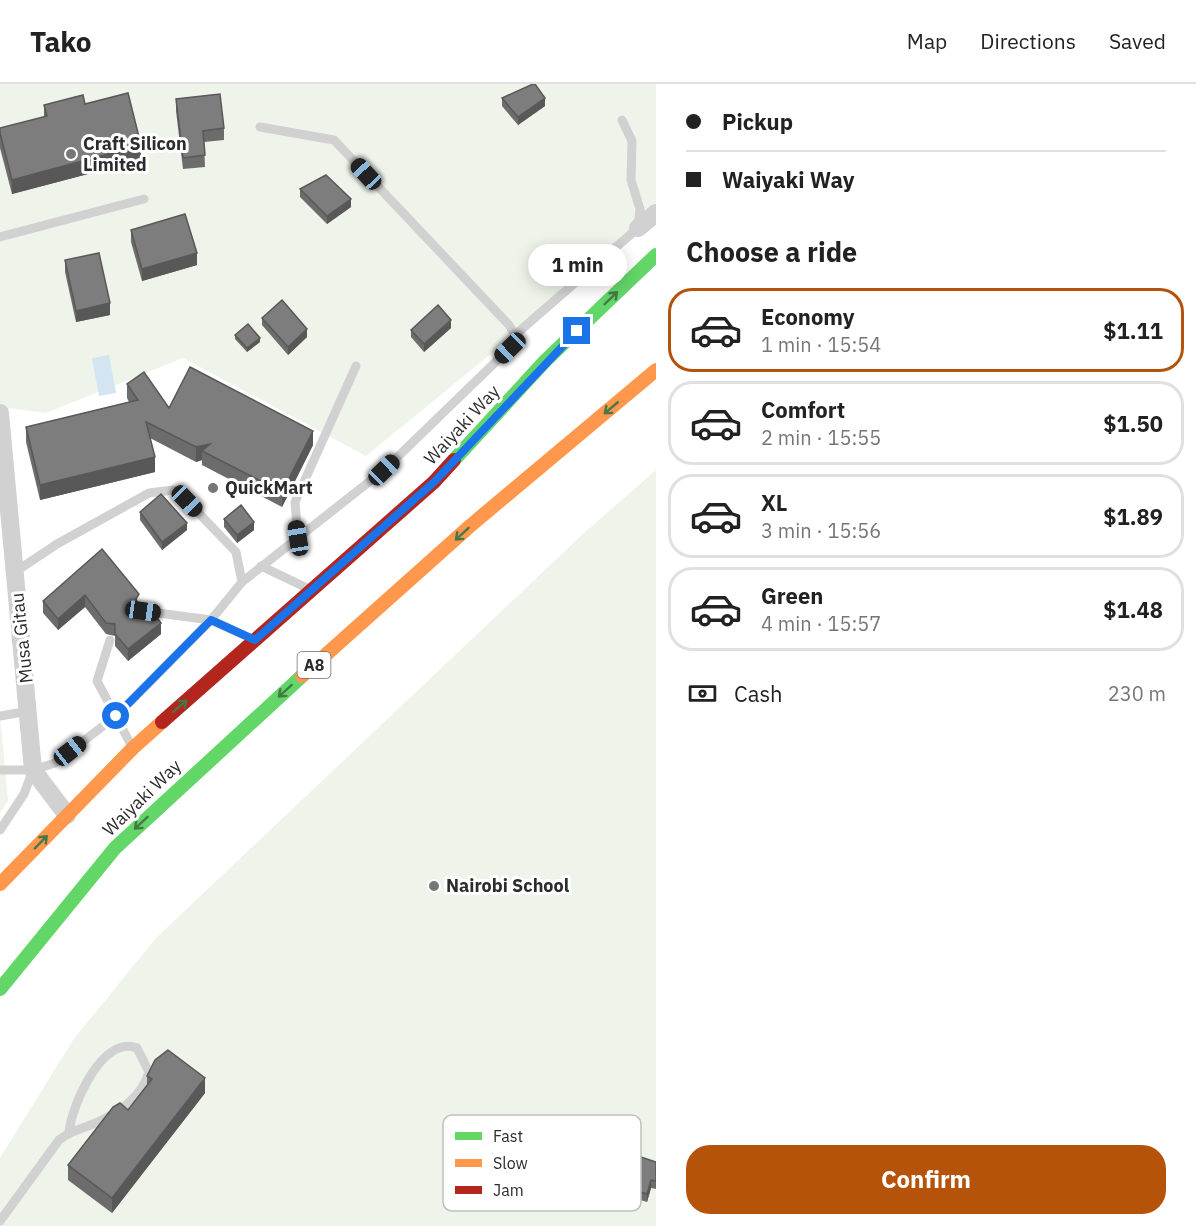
<!DOCTYPE html>
<html lang="en">
<head>
<meta charset="utf-8">
<style>
  body { margin:0; font-family:"IBM Plex Sans",sans-serif; background:#f2f2f2; color:#222; height:100vh; display:flex; flex-direction:column; font-size:22px; white-space:nowrap }
  * { box-sizing:border-box; margin:0 }
  p { font-size:20px; color:#767676 }
  .icon { flex:none; width:33px; height:33px; fill:none; stroke:currentColor; stroke-width:2; stroke-linecap:round; stroke-linejoin:round }
  .map { position:relative; flex:1; overflow:hidden }
  .side { display:flex; flex-direction:column; background:#fff; width:540px }
  .side>* { flex:none }
  .hud { display:grid; align-content:center; height:132px; padding:0 30px; background:#fff }
  .end { position:absolute; width:27px; height:27px; margin:-14px; border:8px solid #1a73e8; background:#fff; box-shadow:0 0 0 3px #fff }
  .from { border-radius:50% }
  .bubble { position:absolute; height:42px; border-radius:21px; background:#fff; box-shadow:0 3px 15px #0003; font-size:20px; font-weight:700; line-height:42px; text-align:center }
  .car { position:absolute; width:18px; height:36px; margin:-18px -9px; border-radius:8px; box-shadow:0 0 4px 2px #0007; background:linear-gradient(#222 24%,#8ab4d8 0 40%,#222 0 76%,#8ab4d8 0 86%,#222 0) }
  .hud b { display:flex; align-items:center; gap:21px; height:57px; font-size:22px }
  .hud b+b { border-top:2px solid #e0e0e0 }
  .hud i { width:15px; height:15px; background:#222 }
  ul { padding:0; list-style:none }
  li { display:flex; align-items:center; gap:18px; height:84px; margin:0 12px 9px; padding:0 18px; border:3px solid #e0e0e0; border-radius:24px }
  li div { flex:1 }
  li b { display:block; font-size:22px }
  li em { font-style:normal; font-weight:700 }
  li.selected { border-color:#b45309 }
  li>.icon { width:54px; height:54px; stroke-width:1.5 }
  h2 { padding:0 30px; font-size:27px; line-height:72px }
  .pay { display:flex; align-items:center; gap:15px; height:66px; padding:0 30px; font-size:22px }
  .pay p { margin-inline-start:auto }
  .action { display:flex; gap:12px; margin-top:auto; padding:12px 30px }
  .action a { flex:1; height:69px; border-radius:24px; background:#b45309; color:#fff; font-size:24px; font-weight:700; line-height:69px; text-align:center }
  header { display:flex; align-items:center; gap:36px; box-sizing:border-box; height:84px; padding:0 30px; background:#fff; border-bottom:2px solid #e0e0e0 }
  header strong { font-size:28px }
  nav { display:flex; gap:33px; margin-inline-start:auto; font-size:21px }
  main { display:flex; flex:1; min-height:0 }
  .map>svg:first-child { display:block }
  .green { fill:#eef4ea }
  .water { fill:#d4e5f2 }
  .lines { fill:none; stroke-linecap:round; stroke-linejoin:round }
  .lane { stroke:#d1d1d1; stroke-width:9 }
  .street { stroke:#d1d1d1; stroke-width:18 }
  .fast { stroke:#63d668; stroke-width:14 }
  .slow { stroke:#ff974d; stroke-width:14 }
  .jam { stroke:#b3261e; stroke-width:14 }
  .wall { fill:#6c6c6c }
  .shaded-wall { fill:#585858 }
  .building { fill:#7d7d7d; stroke:#585858; stroke-width:1.5 }
  .oneway { stroke:#457847 }
  .route { stroke:#1a73e8; stroke-width:8 }
  .poi-dot { fill:#767676; stroke:#fff; stroke-width:2 }
  .labels { text-anchor:middle; stroke-width:6; stroke-linejoin:round; paint-order:stroke }
  .shield { fill:#fff; stroke:#6b6b6b; stroke-width:1.5 }
  .shield-label { font-size:16px; font-weight:bold; fill:#2c2c2c }
  .poi-label { font-size:18px; font-weight:bold; fill:#2c2c2c; stroke:#fff; text-anchor:start }
  .street-label { font-size:18px; fill:#2c2c2c; stroke:#fff }
  .key { fill:#fff; stroke:#c0c0c0; stroke-width:1.5 }
  .key-label { font-size:16px; fill:#2c2c2c }
</style>
</head>
<body>
<header>
<strong>Tako</strong>
<nav><a>Map</a><a>Directions</a><a>Saved</a></nav>
</header>
<main>
<div class="map">
<svg width="656" height="1142" viewBox="0 0 656 1142">
  <rect width="100%" height="100%" fill="#fff"/>
  <g class="green">
    <path d="M0,0H656V135L366,372L183,274L46,329L0,323Z"/>
    <path d="M656,386V1142H0V1074L73,956L156,854L584,449Z"/>
    <path d="M0,632L8,717L0,729Z"/>
  </g>
  <path class="water" d="M109,271L116,309L99,312L92,274Z"/>
  <g class="lines">
    <g class="lane">
      <path d="M0,153L144,115"/>
      <path d="M515,251L638,144L640,125L631,96L632,57L622,36"/>
      <path d="M298,454L295,418L356,282"/>
      <path d="M261,482L307,504"/>
      <path d="M242,498L384,386L510,264L515,251L509,241L334,56L260,43"/>
      <path d="M143,527L211,536L250,554"/>
      <path d="M110,556L97,597L130,659"/>
      <path d="M0,632L29,627"/>
      <path d="M0,686H33L55,679L116,632L211,536L242,498L236,468L187,417L173,406L149,409L57,460L15,488"/>
      <path d="M0,746L24,710L33,686"/>
      <path d="M0,1137L59,1056C69,1048 77,1046 88,1042C114,1032 141,1015 149,988L137,964C102,951 72,1021 69,1048"/>
    </g>
    <g class="street">
      <path d="M638,144L656,129"/>
      <path d="M0,329L33,686L67,731"/>
    </g>
    <g class="fast">
      <path d="M454,376L545,277L656,171"/>
      <path d="M0,905L115,764L302,592"/>
    </g>
    <g class="slow">
      <path d="M302,592L470,442L656,286"/>
      <path d="M0,800L133,664L162,638"/>
    </g>
    <path class="jam" d="M162,638L434,398L454,376"/>
  </g>
  <g class="wall">
    <path d="M502,14L545,22L518,41L502,22Z"/>
    <path d="M176,15L224,44V56L204,58L205,83L183,85L176,27Z"/>
    <path d="M44,21L141,76L12,110L0,64V44L44,33Z"/>
    <path d="M300,105L351,123L327,140L300,113Z"/>
    <path d="M131,146L197,181L142,197L131,158Z"/>
    <path d="M65,176L110,231L76,238L65,188Z"/>
    <path d="M262,234L307,253L288,271L262,241Z"/>
    <path d="M451,244L424,268L411,253V246Z"/>
    <path d="M235,251L260,258L247,268L235,255Z"/>
    <path d="M127,300L169,324L313,361L282,423L202,381V376L196,378L150,354L155,388L40,416L26,358V343L129,318L127,314Z"/>
    <path d="M140,428L187,446L162,466L140,436Z"/>
    <path d="M224,435L254,446L237,459L224,443Z"/>
    <path d="M102,465L139,520L161,550L128,577L115,562V552L106,550L85,523L58,546L43,529V517Z"/>
    <path d="M147,992L205,1009L112,1129L68,1096V1081L128,1026L147,1001Z"/>
    <path d="M656,1078V1105L651,1104L647,1118L621,1110V1102L623,1096L620,1095V1087Z"/>
  </g>
  <g class="shaded-wall">
    <path d="M545,14V22L518,41V33Z"/>
    <path d="M141,61V76L12,110V96Z"/>
    <path d="M351,115V123L327,140V132Z"/>
    <path d="M197,169V181L142,197V185Z"/>
    <path d="M110,219V231L76,238V227Z"/>
    <path d="M451,236V244L424,268V260Z"/>
    <path d="M307,245V253L288,271V263Z"/>
    <path d="M260,254V258L247,268V264Z"/>
    <path d="M313,347V361L282,423V408Z"/>
    <path d="M210,360L202,367V376L196,378V363Z"/>
    <path d="M155,373V388L40,416V401Z"/>
    <path d="M254,438V446L237,459V451Z"/>
    <path d="M187,439V446L162,466V458Z"/>
    <path d="M85,511V523L58,546V535Z"/>
    <path d="M161,539V550L128,577V565Z"/>
    <path d="M205,994V1009L112,1129V1114Z"/>
    <path d="M651,1096V1104L647,1118V1110Z"/>
  </g>
  <g class="building">
    <path d="M533,0H535L545,14L518,33L502,14Z"/>
    <path d="M128,9L141,61L12,96L0,49V44L47,32L44,21L83,11L85,20Z"/>
    <path d="M220,10L224,44L203,47L205,71L183,74L176,15Z"/>
    <path d="M326,91L351,115L327,132L300,105Z"/>
    <path d="M185,130L197,169L142,185L131,146Z"/>
    <path d="M99,169L110,219L76,227L65,176Z"/>
    <path d="M282,216L307,245L288,263L262,234Z"/>
    <path d="M438,221L451,236L424,260L411,246Z"/>
    <path d="M248,240L260,254L247,264L235,251Z"/>
    <path d="M190,283L313,347L282,408L202,367L210,360L196,363L146,338L155,373L40,401L26,343L138,316L127,300L144,288L169,324Z"/>
    <path d="M161,410L187,439L162,458L140,428Z"/>
    <path d="M241,421L254,438L237,451L224,435Z"/>
    <path d="M102,465L139,510L136,515L138,520L149,523L161,539L128,565L115,550V540L106,539L85,511L58,535L43,517Z"/>
    <path d="M168,966L205,994L112,1114L68,1081L113,1023L120,1019L128,1026L152,995L147,992L155,976Z"/>
    <path d="M626,1068L656,1078V1097L651,1096L647,1110L621,1102L625,1089L620,1087Z"/>
  </g>
  <defs><path id="oneway-shaft" d="M-6 0H5M1.5-3L5.5 0L1.5 3" fill="none" stroke-width="1.6" stroke-linecap="round" stroke-linejoin="round" transform="scale(1.5)"/></defs>
  <g class="oneway">
    <use href="#oneway-shaft" transform="translate(611 214) rotate(-44)"/>
    <use href="#oneway-shaft" transform="translate(611 324) rotate(140)"/>
    <use href="#oneway-shaft" transform="translate(462 450) rotate(138)"/>
    <use href="#oneway-shaft" transform="translate(285 607) rotate(138)"/>
    <use href="#oneway-shaft" transform="translate(180 622) rotate(-41)"/>
    <use href="#oneway-shaft" transform="translate(141 739) rotate(137)"/>
    <use href="#oneway-shaft" transform="translate(41 758) rotate(-46)"/>
  </g>
  <g class="lines">
    <path class="route" d="M116,632L211,536L255,556L434,398L577,247"/>
  </g>
  <g class="poi-dot">
    <circle cx="71" cy="70" r="6"/>
    <circle cx="213" cy="404" r="6"/>
    <circle cx="434" cy="802" r="6"/>
  </g>
  <g class="labels">
    <rect class="shield" x="297.5" y="568" width="33" height="26" rx="4.5"/>
    <g class="shield-label">
      <text x="314" y="587">A8</text>
    </g>
    <g class="poi-label">
      <text x="83" y="66">Craft Silicon<tspan x="83" dy="21">Limited</tspan></text>
      <text x="225" y="410">QuickMart</text>
      <text x="446" y="808">Nairobi School</text>
    </g>
    <g class="street-label">
      <text transform="translate(462 341) rotate(-47)" y="6">Waiyaki Way</text>
      <text transform="translate(22 554) rotate(-96)" y="6">Musa Gitau</text>
      <text transform="translate(142 714) rotate(-44)" y="6">Waiyaki Way</text>
    </g>
  </g>
  <rect x="443" y="1031" width="198" height="96" rx="9" class="key"/>
  <rect x="455" y="1048" width="27" height="8" fill="#63d668"/>
  <rect x="455" y="1075" width="27" height="8" fill="#ff974d"/>
  <rect x="455" y="1102" width="27" height="8" fill="#b3261e"/>
  <g class="key-label">
    <text x="493" y="1058">Fast</text>
    <text x="493" y="1085">Slow</text>
    <text x="493" y="1112">Jam</text>
  </g>
</svg>
<i class="end from" style="left:116px;top:632px"></i>
<i class="end" style="left:577px;top:247px"></i>
<div class="bubble" style="left:528px;top:160px;width:99px">1 min</div>
<i class="car" style="left:366px;top:90px;rotate:317deg"></i>
<i class="car" style="left:510px;top:264px;rotate:226deg"></i>
<i class="car" style="left:384px;top:386px;rotate:46deg"></i>
<i class="car" style="left:187px;top:417px;rotate:136deg"></i>
<i class="car" style="left:298px;top:454px;rotate:351deg"></i>
<i class="car" style="left:143px;top:527px;rotate:98deg"></i>
<i class="car" style="left:70px;top:667px;rotate:52deg"></i>
</div>
<section class="side">
<div class="hud">
<b><i class="from"></i>Pickup</b>
<b><i></i>Waiyaki Way</b>
</div>
<h2>Choose a ride</h2>
<ul>
<li class="selected"><svg class="icon" aria-label="car" viewBox="0 0 24 24"><path d="M5 17H2v-5l4-1 3-4h7l3 4 3 1v5h-3M9 17h6M6 11h13"/><circle cx="7" cy="17" r="2"/><circle cx="17" cy="17" r="2"/></svg><div><b>Economy</b><p>1 min · 15:54</p></div><em>$1.11</em></li>
<li><svg class="icon" aria-label="car" viewBox="0 0 24 24"><path d="M5 17H2v-5l4-1 3-4h7l3 4 3 1v5h-3M9 17h6M6 11h13"/><circle cx="7" cy="17" r="2"/><circle cx="17" cy="17" r="2"/></svg><div><b>Comfort</b><p>2 min · 15:55</p></div><em>$1.50</em></li>
<li><svg class="icon" aria-label="car" viewBox="0 0 24 24"><path d="M5 17H2v-5l4-1 3-4h7l3 4 3 1v5h-3M9 17h6M6 11h13"/><circle cx="7" cy="17" r="2"/><circle cx="17" cy="17" r="2"/></svg><div><b>XL</b><p>3 min · 15:56</p></div><em>$1.89</em></li>
<li><svg class="icon" aria-label="car" viewBox="0 0 24 24"><path d="M5 17H2v-5l4-1 3-4h7l3 4 3 1v5h-3M9 17h6M6 11h13"/><circle cx="7" cy="17" r="2"/><circle cx="17" cy="17" r="2"/></svg><div><b>Green</b><p>4 min · 15:57</p></div><em>$1.48</em></li>
</ul>
<div class="pay"><svg class="icon" aria-label="cash" viewBox="0 0 24 24"><path d="M3 7h18v10H3z"/><circle cx="12" cy="12" r="2"/></svg>Cash<p>230 m</p></div>
<div class="action"><a>Confirm</a></div>
</section>
</main>
</body>
</html>
